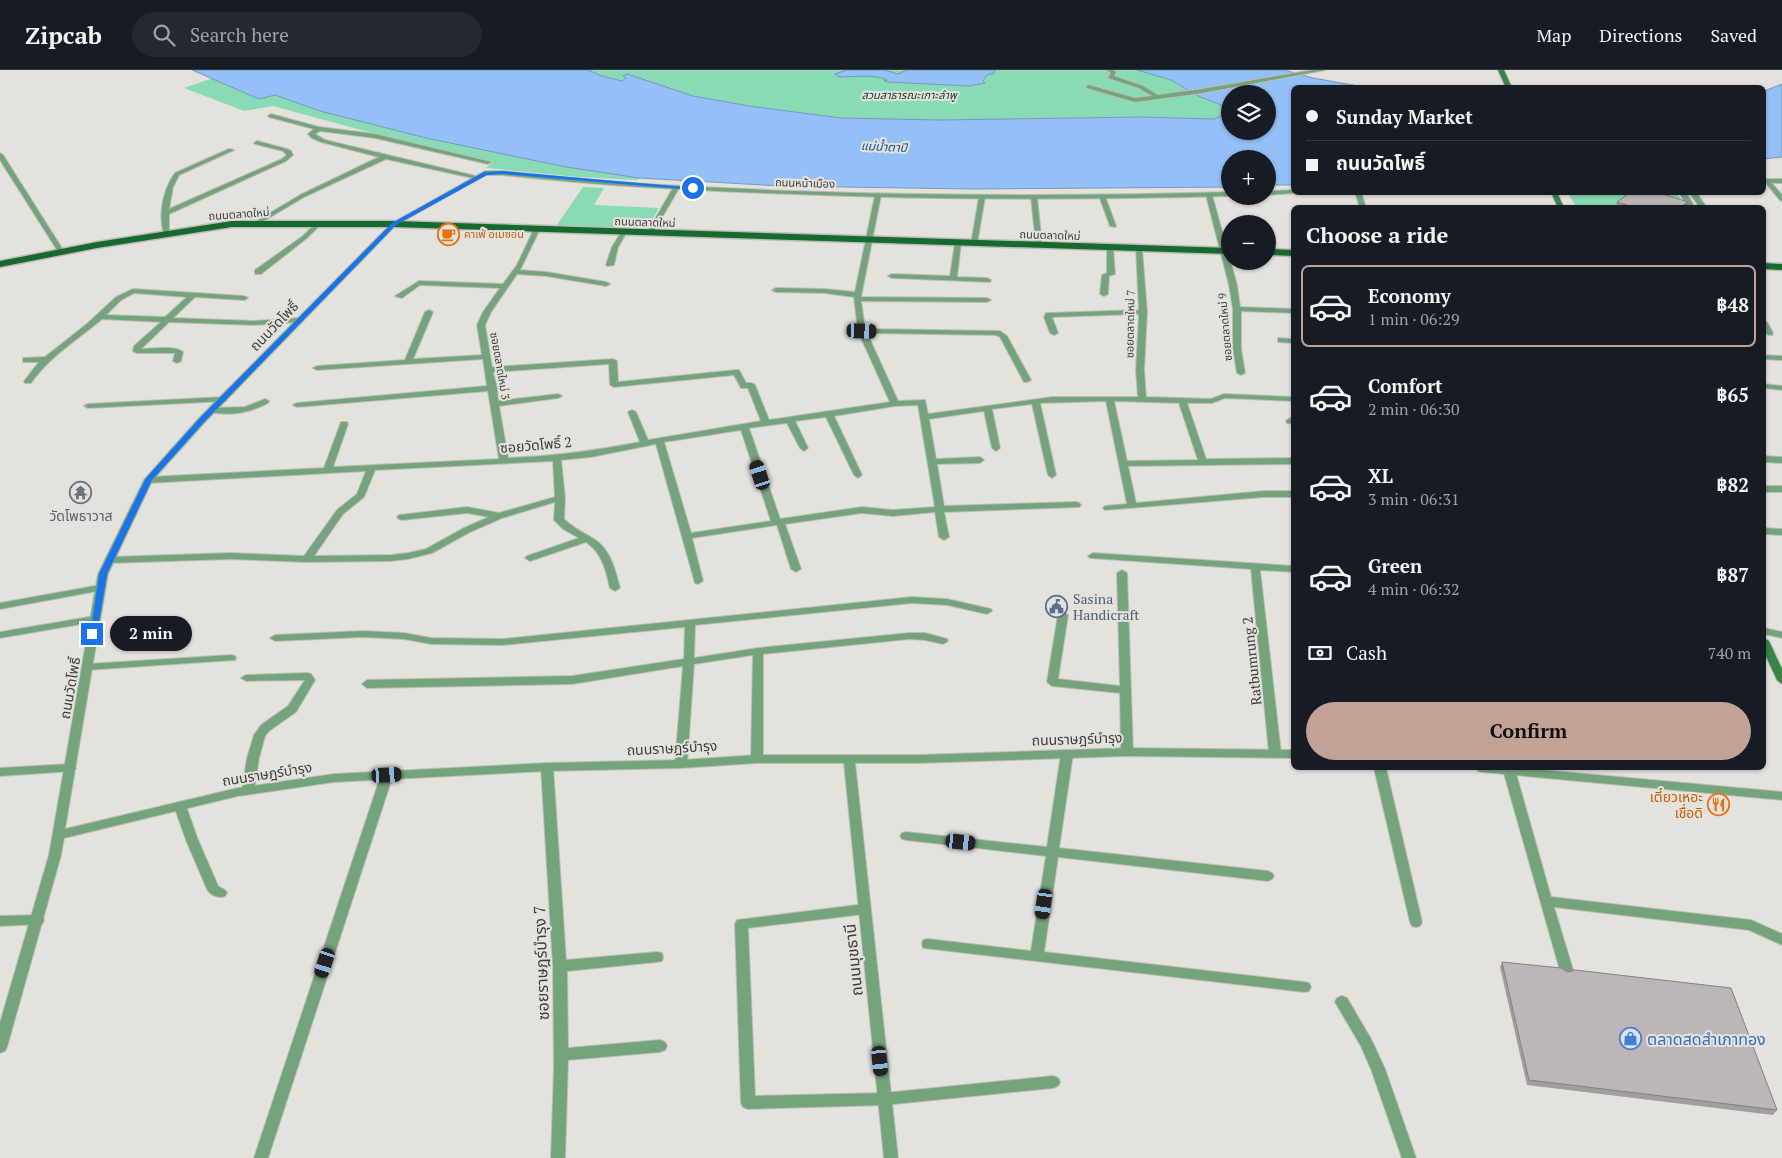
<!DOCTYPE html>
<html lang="en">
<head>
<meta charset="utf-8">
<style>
  body { margin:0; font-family:"PT Serif","Noto Sans Thai",serif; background:#242831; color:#f1f3f6; height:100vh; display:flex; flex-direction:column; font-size:19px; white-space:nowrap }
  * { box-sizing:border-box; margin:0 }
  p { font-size:16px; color:#9ea1a6 }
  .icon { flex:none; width:28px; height:28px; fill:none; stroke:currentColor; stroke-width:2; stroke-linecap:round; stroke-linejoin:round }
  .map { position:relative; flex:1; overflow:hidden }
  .panel { position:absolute; left:1291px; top:135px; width:475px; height:565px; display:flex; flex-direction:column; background:#171b24; border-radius:8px; box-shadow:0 1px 4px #0004 }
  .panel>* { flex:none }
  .guide { position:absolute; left:1291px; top:15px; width:475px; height:110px; border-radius:8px; box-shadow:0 1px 4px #0004; display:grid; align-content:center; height:110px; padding:0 15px; background:#171b24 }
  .controls { position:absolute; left:1221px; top:15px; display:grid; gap:10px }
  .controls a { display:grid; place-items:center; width:55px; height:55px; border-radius:50%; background:#171b24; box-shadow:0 1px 4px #0004; font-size:25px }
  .end { position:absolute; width:22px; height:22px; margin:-11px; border:6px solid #1a73e8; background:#fff; box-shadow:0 0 0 2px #fff }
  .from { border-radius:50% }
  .bubble { position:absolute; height:35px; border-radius:18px; background:#171b24; box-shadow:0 1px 4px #0004; font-size:16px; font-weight:800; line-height:35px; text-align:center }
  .car { position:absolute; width:15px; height:30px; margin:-15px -8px; border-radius:6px; box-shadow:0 0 4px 1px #0007; background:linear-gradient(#222 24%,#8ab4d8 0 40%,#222 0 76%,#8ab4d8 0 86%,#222 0) }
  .guide b { display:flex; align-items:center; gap:18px; height:48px; font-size:19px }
  .guide b+b { border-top:1px solid #363941 }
  .guide i { width:12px; height:12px; background:#f1f3f6 }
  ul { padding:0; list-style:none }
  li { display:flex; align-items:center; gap:15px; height:82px; margin:0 10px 8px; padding:0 5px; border:2px solid transparent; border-radius:8px }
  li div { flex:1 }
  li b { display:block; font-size:19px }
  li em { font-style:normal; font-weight:800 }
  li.active { border-color:#c1a296 }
  li>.icon { width:45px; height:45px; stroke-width:1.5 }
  h2 { padding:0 15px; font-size:22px; line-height:60px }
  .pay { display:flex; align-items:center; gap:12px; height:55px; padding:0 15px; font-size:19px }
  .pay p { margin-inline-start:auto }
  .button { display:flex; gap:10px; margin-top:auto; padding:10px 15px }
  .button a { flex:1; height:58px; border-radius:30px; background:#c1a296; color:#111; font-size:20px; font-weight:800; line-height:58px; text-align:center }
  header { display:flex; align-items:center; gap:30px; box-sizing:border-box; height:70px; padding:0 25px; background:#171b24; border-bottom:1px solid #363941 }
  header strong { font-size:24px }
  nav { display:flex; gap:28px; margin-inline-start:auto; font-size:18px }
  .search { width:350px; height:45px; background:#242831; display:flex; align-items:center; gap:12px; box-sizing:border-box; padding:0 18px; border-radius:28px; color:#9ea1a6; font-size:19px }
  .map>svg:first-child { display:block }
  .green { fill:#88dbb4 }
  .water { fill:#92c0f7; stroke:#7898be; fill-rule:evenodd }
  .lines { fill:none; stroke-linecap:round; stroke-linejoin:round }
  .minor-casing { stroke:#bfbdb9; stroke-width:2 }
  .tertiary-casing { stroke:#bfbdb9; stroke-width:2 }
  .secondary-casing { stroke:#bfbdb9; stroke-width:2 }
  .primary-casing { stroke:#bfbdb9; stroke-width:3 }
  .minor { fill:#74a47c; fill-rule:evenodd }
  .tertiary { fill:#74a47c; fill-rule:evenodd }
  .secondary { fill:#378549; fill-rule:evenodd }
  .primary { fill:#166a30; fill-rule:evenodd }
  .wall { fill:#a39d9e }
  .shaded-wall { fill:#847f81 }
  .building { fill:#bdb6b8; stroke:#847f81 }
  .route { fill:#1a73e8 }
  .labels { text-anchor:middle; stroke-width:4; stroke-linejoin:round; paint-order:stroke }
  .far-park-label { font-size:11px; font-style:italic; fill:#174230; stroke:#e4e2dd }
  .far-street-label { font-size:11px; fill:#3d3c3a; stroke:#e4e2dd }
  .far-food-label { font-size:11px; fill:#c56008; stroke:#e4e2dd; text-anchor:start }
  .far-water-label { font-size:12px; font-style:italic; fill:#124e8a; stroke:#e4e2dd }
  .street-label { font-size:14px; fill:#3d3c3a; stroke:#e4e2dd }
  .worship-label { font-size:14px; fill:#5b616d; stroke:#e4e2dd }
  .service-label { font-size:14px; fill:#4e5e75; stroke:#e4e2dd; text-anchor:start }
  .food-label { font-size:14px; fill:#c56008; stroke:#e4e2dd; text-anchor:end }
  .near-street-label { font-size:16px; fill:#3d3c3a; stroke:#e4e2dd }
  .near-shop-label { font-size:16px; fill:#366cbe; stroke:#e4e2dd; text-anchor:start }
</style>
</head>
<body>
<header>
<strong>Zipcab</strong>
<div class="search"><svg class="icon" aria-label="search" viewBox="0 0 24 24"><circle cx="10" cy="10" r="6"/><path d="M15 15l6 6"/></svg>Search here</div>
<nav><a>Map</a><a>Directions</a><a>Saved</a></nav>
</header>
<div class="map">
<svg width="1782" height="1088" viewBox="0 0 1782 1088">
  <rect width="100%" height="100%" fill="#e4e2dd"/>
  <g class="green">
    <path d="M588,0H1137L1171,10L1198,26L1221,35L1230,43L1214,49L1141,47L940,50L841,48L749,36L693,26L627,4L623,6L626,8L623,11L602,6Z"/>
    <path d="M213,8L644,105L637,110L578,107L486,98L493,92L394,69L273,36L244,41L184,18Z"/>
    <path d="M583,117L604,118L594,135L659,138L647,159L557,155Z"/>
    <path d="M1568,123H1669L1678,125L1686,137H1576Z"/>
  </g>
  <g class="water">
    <path d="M192,0H588L602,6L622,11L626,8L623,6L627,4L693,26L749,36L841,48L940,50L1141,47L1214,49L1229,43L1221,35L1198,26L1171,10L1137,0H1284L1313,8L1364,17L1294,18V115H1268V89H1230V117L972,119L781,116L639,108L566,97L426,68L320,41L275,25L259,29ZM1230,24H1268V61H1230Z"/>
    <path d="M847,0H884L898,4L907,0H995L994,3L987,5L983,11L985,13L969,16L888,12L884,11L887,10C875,4 853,7 839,7L835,4Z"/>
    <path d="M1782,14V87L1764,89V21Z"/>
  </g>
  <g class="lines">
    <defs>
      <g id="minor">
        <path d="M1107,0H1113L1116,2L1114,6L1143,16L1158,25L1202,19L1313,0H1325L1202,23L1135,32L1087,18L1086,17L1089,15L1135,28L1152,26L1139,18L1108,8L1111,3Z"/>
        <path d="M271,44L319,57L375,64L491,92L488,94L375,68L320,61L315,64L325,70L480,107L477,109L386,89L304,127L257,155L255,154V152L300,125L379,87L321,72L312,68L308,64L314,59L269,47L268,46Z"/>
        <path d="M257,71L287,79L291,81L293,85L286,91L169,144V163L164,164C158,145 163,119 175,103L229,79L234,80L179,105L173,117L169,139L282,89L287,85L283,81L255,74L254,73Z"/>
        <path d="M0,83L3,85L65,183L64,184L59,183L0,90Z"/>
        <path d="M1765,110H1769L1782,125V131L1780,130L1765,112Z"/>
        <path d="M676,116L679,118L653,163L648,164L647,163L673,118Z"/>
        <path d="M1355,122H1361L1366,138H1360Z"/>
        <path d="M1679,122H1686L1695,138H1688Z"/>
        <path d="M1689,122H1696L1707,138H1700Z"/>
        <path d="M878,123L881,125L861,227L987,228L991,230L987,232L861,231L865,259L1000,261L1007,266L1031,310L1027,312H1024L1000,267L996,265L867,263L898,331L925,330L928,344L1052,327H1138L1136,300L1139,244L1052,247L1058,263L1054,265L1050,263L1044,247L1046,243H1049L1139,240L1136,178L1139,176L1142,178L1147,242L1144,300L1146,327L1211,329L1224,324L1294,327V331L1225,328L1212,333H1187L1206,389L1294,388V394L1128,396L1136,433L1264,421H1294V427H1264L1105,440L1103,438L1105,436L1127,434L1106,331L1040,333L1056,405L1052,408L1048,405L1032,334L992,339L1000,378L996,381L992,378L984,341L929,349L936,389L980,387L984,390L980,393L937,394L944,436L1076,432L1079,433L1081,435L1079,437L944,442L949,467L944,470L939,467L935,442L893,446L862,443L785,454L801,499L796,502L791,499L777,455L692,468L703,511L698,514L695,513L656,374L591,387L561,390L565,428L564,449C573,458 584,463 594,469C611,480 615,500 620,518L615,521L610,518C606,500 602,483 586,472L533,490L530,491L525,488L527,486L579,468L563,459L554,450L555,432L502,448L470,462L432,483L408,489L391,491L307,492L231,489L110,493L105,490L110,487L231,483L304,486L337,440L357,424L366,401L148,413L144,410L148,407L324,398L341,352H347L348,354L333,397L499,389L488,321L297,337L293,335L297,333L487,316L483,289L317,300L313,298L317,296L405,290L425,242L429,240L433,242L413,289L482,285L477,255L483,242L500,218L420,215L402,228L395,226L419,211L503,214L517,195L534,159L537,157L540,159L520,200L546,202L606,212L610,214L606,216L546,206L517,204L491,242L485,255L492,297L613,289L617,291L618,312L736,300H739L746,313H751L755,315L769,350L890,332L858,261L854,227L825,223L776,222L772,220L776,218L825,219L855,222L875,125ZM609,294L610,315L614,317L734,305L741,318H748L761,351L648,370L636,342L632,340L628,342L640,372C594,381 554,386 508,388L499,336L558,328L562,326L558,324L498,331L497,318L493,302ZM1114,331L1179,333L1198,390L1127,391ZM918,335L935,437L893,440L862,437L780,449L749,358L787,353L800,378L804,381L808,378L795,351L826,347L854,405L858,408L862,405L834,346L895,336ZM741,360L771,451L691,463L664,372ZM553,391L555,427L499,443L467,437L399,445L397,447L399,449L402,450L467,443L489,447L464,458L426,479L408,483L391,485L314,486L343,444L364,427L375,400Z"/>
        <path d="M1209,123L1212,125L1237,215L1240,237L1294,239V243L1241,241V279L1245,303L1241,305L1237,303L1233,279V239L1229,215L1206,125Z"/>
        <path d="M1102,124L1105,126L1116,156L1115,157L1110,156L1099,126Z"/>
        <path d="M982,125L985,127L977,174L974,176L971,174L979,127Z"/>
        <path d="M1034,125L1037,127L1042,175L1039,177L1036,175L1031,127Z"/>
        <path d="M317,152L322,153L307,168L261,204H255V200L303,166Z"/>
        <path d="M622,161L627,162L618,177L614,195L608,196L606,195L612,177Z"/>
        <path d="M958,171L961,173L957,207L987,208L991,210L990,212L892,208L888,206L892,204L950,206L955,173Z"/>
        <path d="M1110,176L1113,178L1115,204L1109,206L1108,224L1104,226L1100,224L1102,205L1107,203V178Z"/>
        <path d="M133,219L244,226L248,228L244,230L195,227L173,248L254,251L299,248L303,250L299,252L254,255L169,252L141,279C153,279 173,275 183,282L181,291L177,293L173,291L175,283H137L133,281L134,276L161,252L102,249C77,270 50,286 31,313H25L24,311L39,292H23V288L45,287L88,253L116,227ZM134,223L187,227L165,247L106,245L121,230Z"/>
        <path d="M1764,252H1767L1773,263L1772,265H1769L1765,263Z"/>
        <path d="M1278,268L1294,269V273L1278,272Z"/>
        <path d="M1764,285L1782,286V290L1764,289Z"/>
        <path d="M1764,314L1782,316V320L1764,318Z"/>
        <path d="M223,327L227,329L226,331L88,338L84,336L88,334Z"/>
        <path d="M265,329L269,331L268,333C250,343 229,346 209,342L208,340L212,338L245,337Z"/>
        <path d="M1290,348H1294V354L1287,353L1286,351Z"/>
        <rect x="1764" y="416" width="18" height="6"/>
        <path d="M1764,458L1782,459V465L1764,464Z"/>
        <path d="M1093,483L1294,496V502L1260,500L1281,683L1279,686H1271L1269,683L1251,499L1090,488L1088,486Z"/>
        <path d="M1122,500L1127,503L1133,682L1131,685H1123L1121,682L1120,623L1052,616L1047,612L1058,545L1063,542L1068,545L1058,609L1120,616L1117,503Z"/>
        <path d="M100,515L105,518L103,520L0,539V533Z"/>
        <path d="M912,527L947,529L991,539L992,541L987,544L947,535L912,533L695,555L694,588L758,578L909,563H925L947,569L948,571L943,574L925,570L909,569L763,584V689L761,692H753L751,689L753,585L694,594L687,694L685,697H677L675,694L683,596L572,614L367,618L362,614L367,610L572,606L684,589L685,557L503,575L431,574L404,569L363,567L275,571L270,568L275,565L363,561L404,563L431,568L503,569Z"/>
        <path d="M95,546L99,547L100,549L99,551L0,568V562Z"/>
        <path d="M1764,558L1782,562V568L1764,564Z"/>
        <path d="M231,585L235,586L236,588L235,590L87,600L82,597L87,594Z"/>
        <path d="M307,603L311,604L315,610L296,642L269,661L265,666L259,688L254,721L252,724H244L242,721L247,688L254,665L261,655L288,636L305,610L246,611L241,608L246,605Z"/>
        <path d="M1067,680L1071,681L1073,684L1059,778L1268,801L1272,803L1274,806L1272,809L1268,811L1058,787L1044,882L1304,912L1309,913L1311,917L1309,921L1304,922L923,878L922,874L923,870L928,869L1031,881L1046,786L906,770L902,769L900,766L902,763L906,762L1047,777L1061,684L1063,681Z"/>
        <path d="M547,693L551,694L553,697L566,890L657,882L662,883L663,887L662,891L657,892L567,901L568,978L660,970L665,972L667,976L665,980L660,982L568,990L565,1088H551L554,998L553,896L541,697L543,694Z"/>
        <path d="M70,694L74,695L76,698L74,701L0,706V698Z"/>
        <path d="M1374,698H1386L1422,852L1420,856L1416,857L1412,856L1410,852Z"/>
        <path d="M1505,698H1513L1515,700L1551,827L1751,850L1782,864V875L1749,860L1554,837L1573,900L1571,904L1566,905L1561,904L1503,700Z"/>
        <path d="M387,701L391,702L393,705L268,1088H254L381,705L383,702Z"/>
        <path d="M180,732L184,733L186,736L198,770L218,816L225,820L227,823L225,826C219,829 210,825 207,819L186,770L174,736L176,733Z"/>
        <path d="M865,834L869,836L871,839L869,842L865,844L748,858L755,1026L884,1023L1053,1006L1058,1008L1060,1012L1058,1016L1053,1018L884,1035L748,1039L743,1037L741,1033L735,854L737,850Z"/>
        <path d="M38,845L42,846L44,850L42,854L0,856V846Z"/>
        <path d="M1342,926L1347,928L1371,969L1385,999L1416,1088H1402L1371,999L1361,976L1335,932L1337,928Z"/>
      </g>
      <g id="tertiary">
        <path d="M485,101H503C599,113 696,117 793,121C938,126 1084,126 1230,122V126C1084,130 938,130 793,124C696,121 599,116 503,105H486L396,155L205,352L152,411L108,504L65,759L238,718L334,704L547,693L681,690L757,685H919L1127,678L1294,680V688L1127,686L919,693H855L898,1088H884L844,693H757L681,698L547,701L334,712L238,726L64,768L61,785L7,977L5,981L0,983V953L49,785L98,504L144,410L199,348L392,153Z"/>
        <rect x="1764" y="109" width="18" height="4"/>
        <path d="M1294,120V122L1296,123L1268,125V121Z"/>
        <path d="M1764,386L1782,387V393L1764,392Z"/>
        <path d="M1477,698H1520L1782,722V730L1482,702L1478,701Z"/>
      </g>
      <g id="secondary">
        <path d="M1498,0H1504L1512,18H1506Z"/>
        <path d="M1551,122H1557L1564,138H1558Z"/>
        <path d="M1764,568L1769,571L1782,599V614L1777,610L1764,582Z"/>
      </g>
      <g id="primary">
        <path d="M232,151H394L1230,178V184L394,157H232L97,178L0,197V191L97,172Z"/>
        <path d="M1268,179L1294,180V186L1268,185Z"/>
        <path d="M1764,193L1782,194V200L1764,199Z"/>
      </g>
    </defs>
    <use href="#minor" class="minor-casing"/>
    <use href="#tertiary" class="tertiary-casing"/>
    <use href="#secondary" class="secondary-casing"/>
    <use href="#primary" class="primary-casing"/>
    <use href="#minor" class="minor"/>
    <use href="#tertiary" class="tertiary"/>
    <use href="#secondary" class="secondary"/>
    <use href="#primary" class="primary"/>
  </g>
  <g class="wall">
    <path d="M1617,132H1688L1686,138H1615Z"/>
    <path d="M1502,892L1777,1040L1773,1045L1527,1015L1500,897Z"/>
  </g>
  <path class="shaded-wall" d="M1688,132L1686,138H1679Z"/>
  <g class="building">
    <path d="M1631,122H1656L1688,132L1679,138H1637L1617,132Z"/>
    <path d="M1502,892L1561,898L1568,902L1575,900L1731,918L1777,1040L1529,1010Z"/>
  </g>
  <path class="route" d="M503,101L696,118L693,120L503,104L487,105L396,155L205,351L152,410L107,504L97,564L90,566L99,504L146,408L200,348L392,153L484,102Z"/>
  <defs>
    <symbol id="cafe-ring" viewBox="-11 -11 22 22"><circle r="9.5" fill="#e4e2dd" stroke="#e8710a" stroke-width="1.5"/><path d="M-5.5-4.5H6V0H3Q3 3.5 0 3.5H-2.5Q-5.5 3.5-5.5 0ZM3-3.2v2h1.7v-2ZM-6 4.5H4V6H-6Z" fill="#e8710a"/></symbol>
    <symbol id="temple-ring" viewBox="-11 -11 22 22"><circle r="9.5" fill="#e4e2dd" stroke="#6b7280" stroke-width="1.5"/><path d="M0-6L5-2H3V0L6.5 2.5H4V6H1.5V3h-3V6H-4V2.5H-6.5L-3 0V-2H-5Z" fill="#6b7280"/></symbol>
    <symbol id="civic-ring" viewBox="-11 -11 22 22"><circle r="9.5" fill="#e4e2dd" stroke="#5c6f8a" stroke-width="1.5"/><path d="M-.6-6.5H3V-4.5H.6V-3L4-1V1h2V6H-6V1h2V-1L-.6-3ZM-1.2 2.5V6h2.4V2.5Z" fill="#5c6f8a"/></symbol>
    <symbol id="restaurant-ring" viewBox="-11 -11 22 22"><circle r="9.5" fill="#e4e2dd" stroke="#e8710a" stroke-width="1.5"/><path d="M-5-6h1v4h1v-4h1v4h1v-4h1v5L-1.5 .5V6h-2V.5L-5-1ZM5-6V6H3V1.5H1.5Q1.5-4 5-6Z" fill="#e8710a"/></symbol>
    <symbol id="shop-ring" viewBox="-11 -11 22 22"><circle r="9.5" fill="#e4e2dd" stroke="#3f7fe0" stroke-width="1.5"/><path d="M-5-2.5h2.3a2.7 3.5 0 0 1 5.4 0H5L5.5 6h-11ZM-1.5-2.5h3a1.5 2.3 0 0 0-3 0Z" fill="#3f7fe0"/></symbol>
  </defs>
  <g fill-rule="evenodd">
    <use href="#cafe-ring" x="436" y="152" width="25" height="25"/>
    <use href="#temple-ring" x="68" y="410" width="25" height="25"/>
    <use href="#civic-ring" x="1044" y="524" width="25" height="25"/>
    <use href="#restaurant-ring" x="1706" y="722" width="25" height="25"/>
    <use href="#shop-ring" x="1618" y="956" width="25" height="25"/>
  </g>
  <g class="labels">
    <g class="far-park-label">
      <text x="909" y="29">สวนสาธารณะเกาะลำพู</text>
    </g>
    <g class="far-street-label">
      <text transform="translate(805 113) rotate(2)" y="4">ถนนหน้าเมือง</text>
      <text transform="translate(239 144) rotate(-4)" y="4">ถนนตลาดใหม่</text>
      <text transform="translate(645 152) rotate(2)" y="4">ถนนตลาดใหม่</text>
      <text transform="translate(1050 165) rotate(2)" y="4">ถนนตลาดใหม่</text>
      <text transform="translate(1130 254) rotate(-89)" y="4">ซอยตลาดใหม่ 7</text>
      <text transform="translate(1225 257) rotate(-95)" y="4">ซอยตลาดใหม่ 9</text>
      <text transform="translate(500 296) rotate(80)" y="4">ซอยตลาดใหม่ 3</text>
    </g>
    <g class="far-food-label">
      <text x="464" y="168">คาเฟ่ อเมซอน</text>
    </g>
    <g class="far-water-label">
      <text transform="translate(884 77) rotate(3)" y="4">แม่น้ำตาปี</text>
    </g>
    <g class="street-label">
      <text transform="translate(274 256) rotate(-46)" y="5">ถนนวัดโพธิ์</text>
      <text transform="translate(536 375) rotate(-5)" y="5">ซอยวัดโพธิ์ 2</text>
      <text transform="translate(1252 591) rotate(-96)" y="5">Ratbumrung 2</text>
      <text transform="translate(70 618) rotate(-80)" y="5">ถนนวัดโพธิ์</text>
      <text transform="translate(1077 669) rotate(-2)" y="5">ถนนราษฎร์บำรุง</text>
      <text transform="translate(672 678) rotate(-3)" y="5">ถนนราษฎร์บำรุง</text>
      <text transform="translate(267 704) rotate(-9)" y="5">ถนนราษฎร์บำรุง</text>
    </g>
    <g class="worship-label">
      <text x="81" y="451">วัดโพธาวาส</text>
    </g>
    <g class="service-label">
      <text x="1073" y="534">Sasina<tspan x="1073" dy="16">Handicraft</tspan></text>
    </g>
    <g class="food-label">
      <text x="1703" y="732">เตี๋ยวเหอะ<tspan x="1703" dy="16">เชื่อดิ</tspan></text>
    </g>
    <g class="near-street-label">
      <text transform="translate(853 890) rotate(-96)" y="6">ถนนมุขธานี</text>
      <text transform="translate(541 893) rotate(-92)" y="6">ซอยราษฎร์บำรุง 7</text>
    </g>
    <g class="near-shop-label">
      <text x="1647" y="975">ตลาดสดสำเภาทอง</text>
    </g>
  </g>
</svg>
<div class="controls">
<a><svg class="icon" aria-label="layers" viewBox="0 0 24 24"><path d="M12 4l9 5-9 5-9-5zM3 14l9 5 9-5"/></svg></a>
<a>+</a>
<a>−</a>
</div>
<i class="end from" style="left:693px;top:118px"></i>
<i class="end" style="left:92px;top:564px"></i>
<div class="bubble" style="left:110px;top:546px;width:82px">2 min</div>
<i class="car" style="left:862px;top:261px;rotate:92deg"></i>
<i class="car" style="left:760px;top:405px;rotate:342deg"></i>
<i class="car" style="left:387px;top:705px;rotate:87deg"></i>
<i class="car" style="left:961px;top:772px;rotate:96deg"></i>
<i class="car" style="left:1044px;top:834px;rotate:188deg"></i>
<i class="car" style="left:325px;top:893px;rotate:198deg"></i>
<i class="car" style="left:880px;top:991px;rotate:174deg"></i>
<div class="guide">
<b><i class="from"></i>Sunday Market</b>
<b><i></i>ถนนวัดโพธิ์</b>
</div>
<section class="panel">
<h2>Choose a ride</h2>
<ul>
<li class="active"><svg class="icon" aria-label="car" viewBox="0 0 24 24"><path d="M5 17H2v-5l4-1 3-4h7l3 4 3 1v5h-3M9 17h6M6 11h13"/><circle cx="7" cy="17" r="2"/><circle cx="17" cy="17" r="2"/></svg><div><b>Economy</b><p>1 min · 06:29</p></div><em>฿48</em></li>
<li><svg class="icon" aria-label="car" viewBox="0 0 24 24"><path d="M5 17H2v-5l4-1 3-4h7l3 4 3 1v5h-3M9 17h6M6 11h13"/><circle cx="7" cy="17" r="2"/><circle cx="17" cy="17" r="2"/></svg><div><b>Comfort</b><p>2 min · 06:30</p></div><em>฿65</em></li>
<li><svg class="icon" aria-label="car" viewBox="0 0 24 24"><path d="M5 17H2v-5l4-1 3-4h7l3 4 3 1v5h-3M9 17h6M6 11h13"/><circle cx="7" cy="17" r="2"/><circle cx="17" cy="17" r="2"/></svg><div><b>XL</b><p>3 min · 06:31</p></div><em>฿82</em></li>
<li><svg class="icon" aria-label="car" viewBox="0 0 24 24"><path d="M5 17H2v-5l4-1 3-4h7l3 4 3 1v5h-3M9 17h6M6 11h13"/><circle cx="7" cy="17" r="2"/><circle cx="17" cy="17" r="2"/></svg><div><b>Green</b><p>4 min · 06:32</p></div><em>฿87</em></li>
</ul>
<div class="pay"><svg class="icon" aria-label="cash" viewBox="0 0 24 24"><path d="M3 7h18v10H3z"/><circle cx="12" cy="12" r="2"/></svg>Cash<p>740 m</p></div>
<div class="button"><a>Confirm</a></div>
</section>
</div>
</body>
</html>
